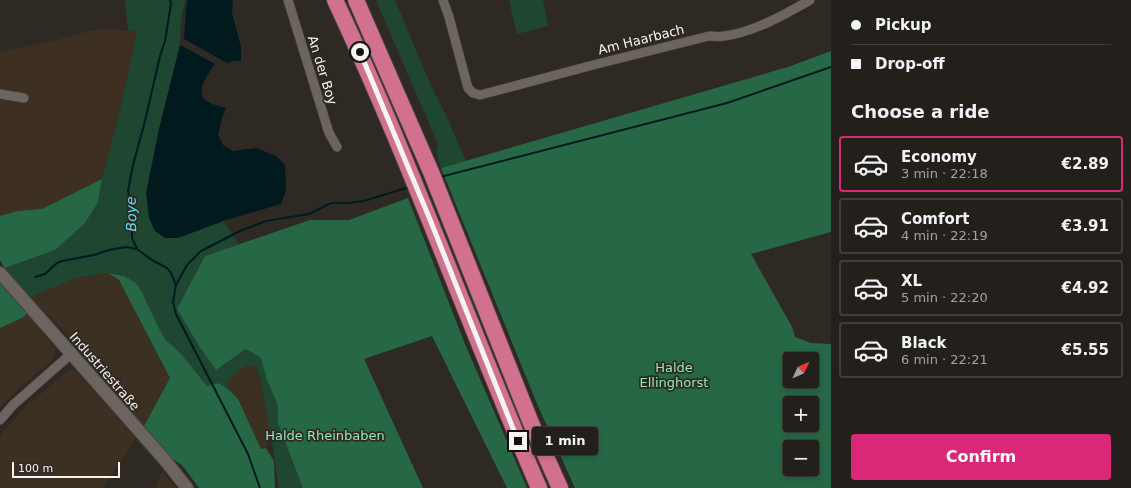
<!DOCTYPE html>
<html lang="en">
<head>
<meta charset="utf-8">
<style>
  body { margin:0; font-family:"DejaVu Sans",sans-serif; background:#2f2c28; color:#f1f3f6; height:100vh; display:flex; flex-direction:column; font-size:15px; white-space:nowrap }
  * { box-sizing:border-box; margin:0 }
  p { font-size:13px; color:#a3a2a3 }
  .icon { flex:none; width:22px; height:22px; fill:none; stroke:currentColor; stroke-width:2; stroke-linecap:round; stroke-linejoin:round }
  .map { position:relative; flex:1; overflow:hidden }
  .details { display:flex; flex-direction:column; background:#231f1b; width:300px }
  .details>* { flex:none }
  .guide { display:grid; align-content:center; height:88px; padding:0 20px; background:#231f1b }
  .needle { width:26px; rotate:46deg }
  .fabs { position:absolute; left:783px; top:352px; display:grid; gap:8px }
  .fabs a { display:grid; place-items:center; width:36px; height:36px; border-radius:4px; background:#231f1b; box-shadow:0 2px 6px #0003,0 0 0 1px #403d3a; font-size:20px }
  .scale { position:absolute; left:12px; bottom:10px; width:108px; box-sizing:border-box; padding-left:4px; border:2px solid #f8f4f1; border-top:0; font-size:11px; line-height:14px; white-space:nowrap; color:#f8f4f1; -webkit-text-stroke:3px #2f2924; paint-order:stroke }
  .end { position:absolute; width:18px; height:18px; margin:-9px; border:5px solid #f8f4f1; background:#111; box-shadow:0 0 0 2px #111 }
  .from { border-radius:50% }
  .bubble { position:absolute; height:28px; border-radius:4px; background:#231f1b; box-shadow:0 2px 6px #0003,0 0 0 1px #403d3a; font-size:13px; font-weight:700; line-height:28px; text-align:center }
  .guide b { display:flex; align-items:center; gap:14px; height:38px; font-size:15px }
  .guide b+b { border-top:1px solid #403d3a }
  .guide i { width:10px; height:10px; background:#f1f3f6 }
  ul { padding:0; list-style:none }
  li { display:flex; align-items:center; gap:12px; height:56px; margin:0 8px 6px; padding:0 12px; border:2px solid #403d3a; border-radius:4px }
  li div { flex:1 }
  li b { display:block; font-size:15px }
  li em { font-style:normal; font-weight:700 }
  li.current { border-color:#db2777 }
  li>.icon { width:36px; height:36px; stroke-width:1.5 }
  h2 { padding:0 20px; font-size:18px; line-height:48px }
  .button { display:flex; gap:8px; margin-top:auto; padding:8px 20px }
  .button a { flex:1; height:46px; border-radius:4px; background:#db2777; color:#fff; font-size:16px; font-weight:700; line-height:46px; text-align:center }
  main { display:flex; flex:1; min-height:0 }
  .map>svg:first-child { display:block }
  .commercial { fill:#3d2f22 }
  .industrial { fill:#3b3021 }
  .green { fill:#1e4630 }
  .forest { fill:#266845; fill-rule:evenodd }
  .water { fill:#001a1d }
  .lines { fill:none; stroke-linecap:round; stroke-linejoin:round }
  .stream { stroke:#001a1d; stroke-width:2 }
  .street-casing { stroke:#48443f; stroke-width:10 }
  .secondary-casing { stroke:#48443f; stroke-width:14 }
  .highway-casing { stroke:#48443f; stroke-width:18 }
  .street { stroke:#6c655f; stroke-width:9 }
  .secondary { stroke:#6c655f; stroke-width:12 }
  .highway { stroke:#d27090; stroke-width:16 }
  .route { stroke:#f8f4f1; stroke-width:5 }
  .labels { text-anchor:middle; stroke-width:3.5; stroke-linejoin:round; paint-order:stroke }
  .street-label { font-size:13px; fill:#f8f4f1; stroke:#2f2924 }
  .park-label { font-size:13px; fill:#8eebb6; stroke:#2f2924 }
  .water-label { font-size:14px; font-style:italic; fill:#5be1f0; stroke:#2f2924 }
</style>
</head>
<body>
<main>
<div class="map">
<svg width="831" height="488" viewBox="0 0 831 488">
  <rect width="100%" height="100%" fill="#2f2924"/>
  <path class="commercial" d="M107,29L137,31L119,114L102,179L42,209L17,211L0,216V52L57,40L89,31Z"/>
  <g class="industrial">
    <path d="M108,273L119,280L170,378L144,426L118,396L119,392L104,376L73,340L30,297L79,277Z"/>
    <path d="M27,314L55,348V354L53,359L16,391L0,407V328L22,318Z"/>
    <path d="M250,364L253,365L256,368L278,423L266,448L261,449L238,399L229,390L225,382L240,369L246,365Z"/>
    <path d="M70,369L76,372L136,438L103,488H0V436L24,408Z"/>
    <path d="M162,471L175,487L176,488H155Z"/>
  </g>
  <g class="green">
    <path d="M125,0H185L181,19L180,45L159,129L155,231L165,238H178L223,221L239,244L205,256L178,310L199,346L216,370L246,349L261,358L411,488H279C274,458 271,429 264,399C261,388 262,373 253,365H246L226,382L229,390L219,383L207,386L182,355L165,339L124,276L108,273L79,277L30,297L5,268L55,250L98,202L102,179L119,114L137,31L128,30Z"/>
    <path d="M376,0H395L431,86L444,111L466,161L441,168L436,152L438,144Z"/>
    <path d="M509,0H543L548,26L517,34Z"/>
  </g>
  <g class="forest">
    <path d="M831,51V232L751,254L792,327L795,337L811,343L831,344V488H575L538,406L441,168L788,67ZM790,359H812V381H790ZM790,403H812V425H790ZM790,447H812V469H790Z"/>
    <path d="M102,179L98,202L85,223L55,250L5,268L0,260V216L17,211L42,209Z"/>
    <path d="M408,198L465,344L527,488H507L432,336L364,359L423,488H303L278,423V405L267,380L261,358L246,349L216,370L199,346L177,309L205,256L310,220H349Z"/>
    <path d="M108,273L124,276L136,283L142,292L157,325L165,339L182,355L207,386L219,383L229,390L238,399L261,449L266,448L274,461L275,488H199L182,465L171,458L144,426L170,378L119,280Z"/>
    <path d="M0,283L27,314L22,318L0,328Z"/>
  </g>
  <g class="water">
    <path d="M187,0H233L232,13L241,47V61H233L227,63L184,39Z"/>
    <path d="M180,45L215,64C209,73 193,92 207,101C212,105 220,106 226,108L222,118L218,135L223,145L233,151L256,148L276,156L285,165L286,190L281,204L223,221L178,238H165L155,231L149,218L146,193L159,129Z"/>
  </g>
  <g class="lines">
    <g class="stream">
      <path d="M170,0L171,4L165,41L160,56L145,121L133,165L128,191L132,213V238L137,249L152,260L167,268L171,273L176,285L173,302L176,314L248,454L260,488"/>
      <path d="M440,177L727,103L831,67"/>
      <path d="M35,277L45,274L57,263L62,261L94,255L109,250L126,247L137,249"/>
      <path d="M176,285L187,265L201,251L240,231L266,221L309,214L331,203H348L364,201L409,187"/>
    </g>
    <defs>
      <g id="street">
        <path d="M288,0L329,133L337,147"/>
        <path d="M443,0L449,17L468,88L473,93L480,95L597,64L709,36C714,36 719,37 724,36C752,33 786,14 810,0"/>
        <path d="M0,94L24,98"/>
        <path d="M0,420L13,405L71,354"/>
      </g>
      <path id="secondary" d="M0,273L164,459L187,488"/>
      <g id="highway">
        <path d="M335,0C410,160 469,326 539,488"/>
        <path d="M356,0L431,172L531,423L560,488"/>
      </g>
    </defs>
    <use href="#street" class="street-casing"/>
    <use href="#secondary" class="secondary-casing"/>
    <use href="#highway" class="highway-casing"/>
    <use href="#street" class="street"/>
    <use href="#secondary" class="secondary"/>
    <use href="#highway" class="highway"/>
  </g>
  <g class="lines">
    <path class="route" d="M360,52L431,222L518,441"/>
  </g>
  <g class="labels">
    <g class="street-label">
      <text transform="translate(641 39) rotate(-14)" y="5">Am Haarbach</text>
      <text transform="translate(323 70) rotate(73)" y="5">An der Boy</text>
      <text transform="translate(105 371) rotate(49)" y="5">Industriestraße</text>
    </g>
    <g class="park-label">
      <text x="674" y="372">Halde<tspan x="674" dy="15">Ellinghorst</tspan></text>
      <text x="325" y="440">Halde Rheinbaben</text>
    </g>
    <g class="water-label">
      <text transform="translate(131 214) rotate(-91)" y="5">Boye</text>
    </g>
  </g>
</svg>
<div class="fabs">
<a><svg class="needle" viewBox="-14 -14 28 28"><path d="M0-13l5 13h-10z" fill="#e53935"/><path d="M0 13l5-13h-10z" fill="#a3a2a3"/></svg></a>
<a>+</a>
<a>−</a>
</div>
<div class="scale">100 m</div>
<i class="end from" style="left:360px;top:52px"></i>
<i class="end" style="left:518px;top:441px"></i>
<div class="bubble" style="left:532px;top:427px;width:66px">1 min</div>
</div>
<section class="details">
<div class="guide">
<b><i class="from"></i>Pickup</b>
<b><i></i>Drop-off</b>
</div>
<h2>Choose a ride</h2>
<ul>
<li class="current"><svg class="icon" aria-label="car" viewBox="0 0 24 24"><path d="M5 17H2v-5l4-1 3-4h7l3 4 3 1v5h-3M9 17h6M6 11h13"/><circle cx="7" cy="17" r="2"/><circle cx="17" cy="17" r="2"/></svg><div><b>Economy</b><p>3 min · 22:18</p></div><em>€2.89</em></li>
<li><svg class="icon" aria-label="car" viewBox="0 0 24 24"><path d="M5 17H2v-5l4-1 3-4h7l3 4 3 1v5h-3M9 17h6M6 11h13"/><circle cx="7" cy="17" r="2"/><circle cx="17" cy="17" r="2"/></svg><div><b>Comfort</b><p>4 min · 22:19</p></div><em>€3.91</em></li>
<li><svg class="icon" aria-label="car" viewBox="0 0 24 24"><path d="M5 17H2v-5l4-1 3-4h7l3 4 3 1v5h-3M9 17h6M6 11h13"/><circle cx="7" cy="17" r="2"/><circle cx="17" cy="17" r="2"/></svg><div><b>XL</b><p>5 min · 22:20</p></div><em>€4.92</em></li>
<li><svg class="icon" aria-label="car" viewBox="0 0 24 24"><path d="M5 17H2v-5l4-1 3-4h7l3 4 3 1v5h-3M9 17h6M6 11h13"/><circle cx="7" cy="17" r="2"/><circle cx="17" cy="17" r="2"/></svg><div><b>Black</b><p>6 min · 22:21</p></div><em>€5.55</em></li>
</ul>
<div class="button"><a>Confirm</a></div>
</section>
</main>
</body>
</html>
